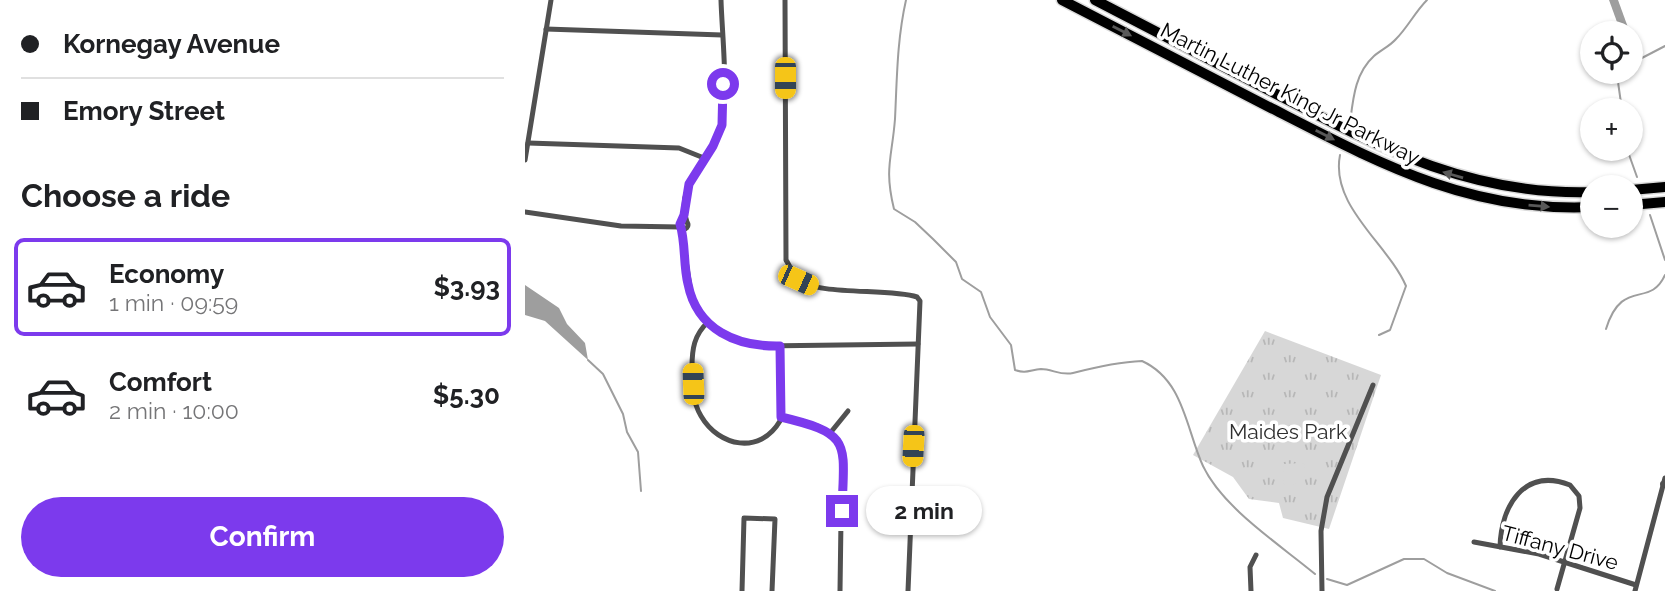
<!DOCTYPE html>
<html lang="en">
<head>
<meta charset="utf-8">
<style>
  body { margin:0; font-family:Raleway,sans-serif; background:#f2f2f2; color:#202124; height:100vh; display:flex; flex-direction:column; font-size:26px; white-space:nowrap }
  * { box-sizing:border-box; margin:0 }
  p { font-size:23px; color:#757577 }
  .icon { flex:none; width:38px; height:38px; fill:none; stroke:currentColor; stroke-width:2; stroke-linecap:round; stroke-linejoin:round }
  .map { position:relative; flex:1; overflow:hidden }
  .panel { display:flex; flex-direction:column; background:#fff; width:525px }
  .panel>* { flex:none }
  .top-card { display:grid; align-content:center; height:154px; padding:0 21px; background:#fff }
  .tools { position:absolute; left:1055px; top:21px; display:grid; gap:14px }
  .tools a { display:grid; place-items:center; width:63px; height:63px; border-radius:50%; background:#fff; box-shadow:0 2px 5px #0004; font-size:35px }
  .end { position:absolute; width:32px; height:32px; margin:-16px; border:9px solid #7c3aed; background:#fff; box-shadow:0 0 0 4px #fff }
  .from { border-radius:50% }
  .bubble { position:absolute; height:49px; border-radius:24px; background:#fff; box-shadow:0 2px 5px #0004; font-size:23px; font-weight:700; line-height:49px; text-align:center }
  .car { position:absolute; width:21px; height:42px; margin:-21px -10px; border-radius:9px; box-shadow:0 0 5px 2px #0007; background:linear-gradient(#f5c518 24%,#345 0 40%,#f5c518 0 76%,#345 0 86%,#f5c518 0) }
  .top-card b { display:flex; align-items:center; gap:24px; height:66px; font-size:26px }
  .top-card b+b { border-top:2px solid #e0e0e0 }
  .top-card i { width:18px; height:18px; background:#202124 }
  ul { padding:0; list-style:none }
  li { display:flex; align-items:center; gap:21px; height:98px; margin:0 14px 10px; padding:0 7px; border:4px solid transparent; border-radius:10px }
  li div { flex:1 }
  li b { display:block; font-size:26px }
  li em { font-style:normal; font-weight:700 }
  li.active { border-color:#7c3aed }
  li>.icon { width:63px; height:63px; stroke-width:1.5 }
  h2 { padding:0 21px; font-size:32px; line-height:84px }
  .action { display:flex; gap:14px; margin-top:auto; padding:14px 21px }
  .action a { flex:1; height:80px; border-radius:42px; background:#7c3aed; color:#fff; font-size:28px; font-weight:700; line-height:80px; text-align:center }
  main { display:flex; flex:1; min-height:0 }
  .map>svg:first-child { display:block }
  .park { fill:url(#park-tufts) }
  .pitch { fill:#d7d7d7 }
  .water { fill:#9e9e9e }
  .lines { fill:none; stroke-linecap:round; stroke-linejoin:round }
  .stream { stroke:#9e9e9e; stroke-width:2 }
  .motorway-casing { stroke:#dbdbdb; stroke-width:13 }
  .minor { stroke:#505050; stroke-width:5 }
  .tertiary { stroke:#505050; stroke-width:6 }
  .motorway { stroke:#000; stroke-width:10 }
  .oneway { fill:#595959 }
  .route { stroke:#7c3aed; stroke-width:9 }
  .labels { text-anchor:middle; stroke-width:7; stroke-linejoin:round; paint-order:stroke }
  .street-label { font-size:21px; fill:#000; stroke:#fff }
  .park-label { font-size:21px; fill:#2e2e2e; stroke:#fff }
</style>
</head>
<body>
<main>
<section class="panel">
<div class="top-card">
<b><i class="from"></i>Kornegay Avenue</b>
<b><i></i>Emory Street</b>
</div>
<h2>Choose a ride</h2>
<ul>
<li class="active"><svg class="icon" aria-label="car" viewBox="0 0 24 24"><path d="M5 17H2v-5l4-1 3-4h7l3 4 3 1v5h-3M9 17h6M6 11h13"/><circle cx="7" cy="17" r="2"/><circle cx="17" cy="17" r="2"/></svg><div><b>Economy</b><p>1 min · 09:59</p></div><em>$3.93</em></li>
<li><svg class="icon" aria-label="car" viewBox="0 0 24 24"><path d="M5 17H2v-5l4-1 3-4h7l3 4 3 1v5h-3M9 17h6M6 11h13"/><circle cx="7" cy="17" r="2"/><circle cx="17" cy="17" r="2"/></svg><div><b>Comfort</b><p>2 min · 10:00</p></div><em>$5.30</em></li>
</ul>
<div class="action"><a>Confirm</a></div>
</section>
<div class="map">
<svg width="1140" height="591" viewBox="0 0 1140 591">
  <defs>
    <pattern id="park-tufts" width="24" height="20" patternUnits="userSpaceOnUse" patternTransform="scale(1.75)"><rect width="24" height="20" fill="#d7d7d7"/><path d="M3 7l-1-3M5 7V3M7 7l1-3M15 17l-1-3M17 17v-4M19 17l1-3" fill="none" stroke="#b7b7b7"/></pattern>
  </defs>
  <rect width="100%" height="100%" fill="#fff"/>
  <path class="park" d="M740,331L856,375L804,529L758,518L754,503L724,499L708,477L668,455Z"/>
  <path class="pitch" d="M779,463L780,483L759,485L758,464Z"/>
  <g class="water">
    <path d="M1084,0H1093L1105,33H1096Z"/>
    <path d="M0,285L34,308L42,324L60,343L63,360L20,321L0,315Z"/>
  </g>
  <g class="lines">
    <g class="stream">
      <path d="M381,0C372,40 372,78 370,119C367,158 359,168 369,209L390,222L408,239L431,262L437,279L456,292L465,317L486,345L490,370C501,374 505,370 516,369C527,369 536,376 548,373C571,367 593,362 617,361C659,380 661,429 678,466C698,508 754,544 790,574"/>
      <path d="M1106,69L1115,59L1140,46"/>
      <path d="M1097,110L1093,82L1103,72"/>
      <path d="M825,123C828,99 830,73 849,56C856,50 865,46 871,39C883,27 890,12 902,0"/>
      <path d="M1102,149L1112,177"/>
      <path d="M815,155C805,206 863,244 881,286L865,330L854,335"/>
      <path d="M1125,215L1140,260"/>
      <path d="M1081,329C1097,277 1125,309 1140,275"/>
      <path d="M63,360L78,374L98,414L102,432L113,452L116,491"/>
      <path d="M802,579L822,585L879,559H899L922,573L970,591"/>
    </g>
    <defs>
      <g id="motorway">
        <path d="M537,0C606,36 676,72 746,108C852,162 944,213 1068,207"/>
        <path d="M570,0C632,32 693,64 755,96C858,149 948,196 1068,192"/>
        <path d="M1106,190L1140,187"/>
        <path d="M1106,205L1140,202"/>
      </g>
    </defs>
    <use href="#motorway" class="motorway-casing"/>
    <g class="minor">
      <path d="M260,0L261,260C265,266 268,275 273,279C291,296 364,288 392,297L395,301L383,591"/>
      <path d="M21,29L197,35"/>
      <path d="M3,143L154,148L179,158"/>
      <path d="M0,160L26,0"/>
      <path d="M0,212L96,226L155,227"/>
      <circle cx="159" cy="225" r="4"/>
      <path d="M162,222C149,186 183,164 194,134C205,102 197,36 196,0"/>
      <path d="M156,228L167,300L183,322L203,337L235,346L393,344"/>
      <path d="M183,322C169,335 167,349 167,367C167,384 167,401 176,416C194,447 235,455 255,421V346"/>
      <path d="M256,417C280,423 307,424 317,449L315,591"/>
      <path d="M306,432L323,411"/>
      <path d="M949,542L1014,554L1111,585"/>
      <path d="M975,547C976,506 999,467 1045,485L1054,496L1055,508L1032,589"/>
      <path d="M217,591L219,518L250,519L247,591"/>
      <path d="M726,591L725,567L731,555"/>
      <path d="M797,591L796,531L802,497L848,385"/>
      <path d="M1110,591L1140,478"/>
    </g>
    <path class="tertiary" d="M1138,484H1140"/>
    <use href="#motorway" class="motorway"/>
  </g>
  <defs><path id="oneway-solid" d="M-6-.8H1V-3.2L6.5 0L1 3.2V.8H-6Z" transform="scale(1.75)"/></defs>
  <g class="oneway">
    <use href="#oneway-solid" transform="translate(597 31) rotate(27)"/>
    <use href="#oneway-solid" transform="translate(800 135) rotate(27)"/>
    <use href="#oneway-solid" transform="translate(928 175) rotate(-164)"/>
    <use href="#oneway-solid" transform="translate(1014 206) rotate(5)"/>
  </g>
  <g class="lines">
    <path class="route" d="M198,84L197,125L188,146L164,184L159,215L155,224C161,244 158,264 163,284C172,330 212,347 255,346L256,417C328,434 319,442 317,511"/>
  </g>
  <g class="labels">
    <g class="street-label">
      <text transform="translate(765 94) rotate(27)" y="7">Martin Luther King Jr Parkway</text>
      <text transform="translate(1035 548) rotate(15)" y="7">Tiffany Drive</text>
    </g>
    <g class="park-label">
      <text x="763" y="439">Maides Park</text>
    </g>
  </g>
</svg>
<div class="tools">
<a><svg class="icon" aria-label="locate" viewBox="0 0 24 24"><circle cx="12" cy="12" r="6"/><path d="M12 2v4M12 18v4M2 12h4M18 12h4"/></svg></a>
<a>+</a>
<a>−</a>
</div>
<i class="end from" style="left:198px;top:84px"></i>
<i class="end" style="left:317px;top:511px"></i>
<div class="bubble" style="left:341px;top:486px;width:116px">2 min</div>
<i class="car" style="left:260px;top:78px;rotate:180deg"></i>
<i class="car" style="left:273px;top:280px;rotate:114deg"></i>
<i class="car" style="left:168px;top:384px;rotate:358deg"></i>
<i class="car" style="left:388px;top:446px;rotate:183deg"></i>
</div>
</main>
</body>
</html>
